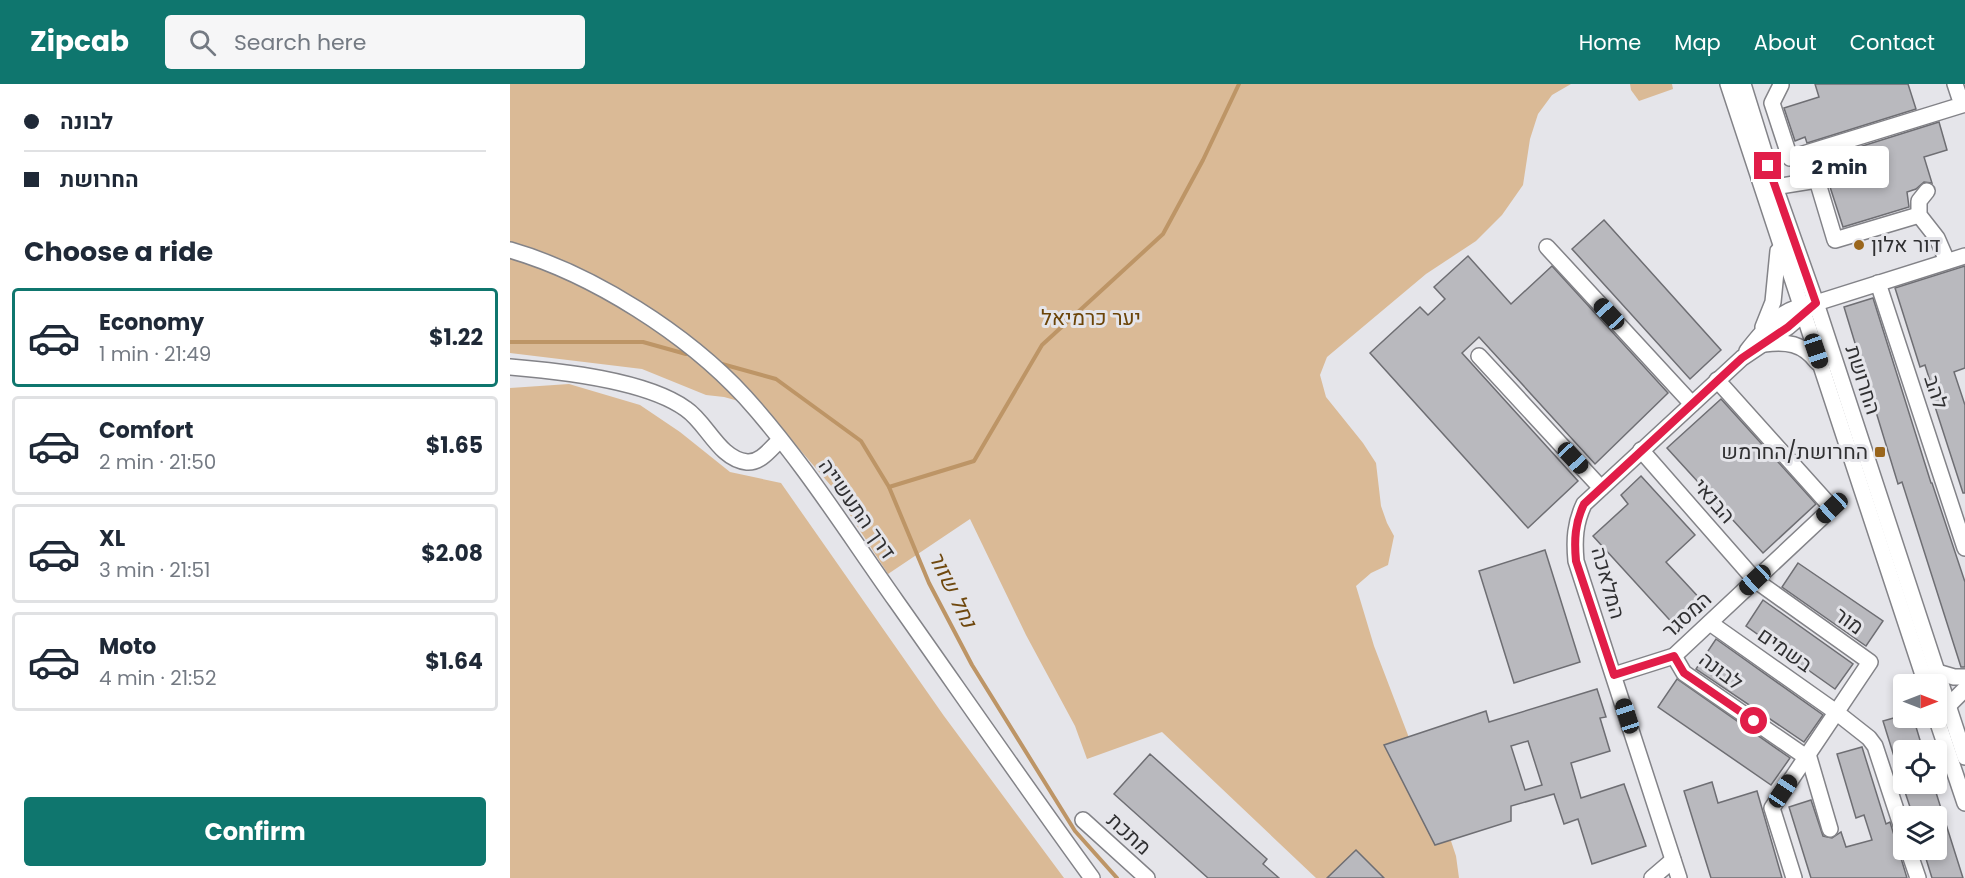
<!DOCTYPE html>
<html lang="en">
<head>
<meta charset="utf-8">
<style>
  body { margin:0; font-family:Poppins,Heebo,sans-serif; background:#f6f6f7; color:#1f2937; height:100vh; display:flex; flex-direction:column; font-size:22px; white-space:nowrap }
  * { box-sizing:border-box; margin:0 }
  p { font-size:20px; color:#747a83 }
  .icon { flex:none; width:33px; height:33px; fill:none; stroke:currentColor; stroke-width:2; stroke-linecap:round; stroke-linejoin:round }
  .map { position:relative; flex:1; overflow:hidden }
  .details { display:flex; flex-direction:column; background:#fff; width:510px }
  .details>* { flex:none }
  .banner { display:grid; align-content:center; height:132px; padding:0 24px; background:#fff }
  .needle { width:39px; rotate:90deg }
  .buttons { position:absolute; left:1383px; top:590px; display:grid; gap:12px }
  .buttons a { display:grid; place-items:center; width:54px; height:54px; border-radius:6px; background:#fff; box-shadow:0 3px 9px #0003; font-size:30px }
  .end { position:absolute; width:27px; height:27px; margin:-14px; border:8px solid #e11d48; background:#fff; box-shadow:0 0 0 3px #fff }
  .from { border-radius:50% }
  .bubble { position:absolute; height:42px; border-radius:6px; background:#fff; box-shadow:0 3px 9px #0003; font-size:20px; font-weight:700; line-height:42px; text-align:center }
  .car { position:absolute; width:18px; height:36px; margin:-18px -9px; border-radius:8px; box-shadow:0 0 4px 2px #0007; background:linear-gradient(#222 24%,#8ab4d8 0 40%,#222 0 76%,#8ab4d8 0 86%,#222 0) }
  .banner b { display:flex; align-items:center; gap:21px; height:57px; font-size:22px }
  .banner b+b { border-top:2px solid #e0e1e3 }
  .banner i { width:15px; height:15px; background:#1f2937 }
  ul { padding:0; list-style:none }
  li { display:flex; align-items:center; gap:18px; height:99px; margin:0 12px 9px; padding:0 12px; border:3px solid #e0e1e3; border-radius:6px }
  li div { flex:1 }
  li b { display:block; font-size:22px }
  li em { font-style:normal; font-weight:700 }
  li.active { border-color:#0f766e }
  li>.icon { width:54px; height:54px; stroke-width:1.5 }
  h2 { padding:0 24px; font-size:27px; line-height:72px }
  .primary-button { display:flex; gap:12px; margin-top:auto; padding:12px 24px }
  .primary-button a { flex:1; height:69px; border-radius:6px; background:#0f766e; color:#fff; font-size:24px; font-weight:700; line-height:69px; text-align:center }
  header { display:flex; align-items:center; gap:36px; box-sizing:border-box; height:84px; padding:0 30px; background:#0f766e; color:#fff }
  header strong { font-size:28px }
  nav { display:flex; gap:33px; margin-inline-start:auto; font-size:21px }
  .search { width:420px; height:54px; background:#f6f6f7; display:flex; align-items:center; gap:15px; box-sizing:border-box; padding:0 21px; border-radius:6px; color:#747a83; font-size:22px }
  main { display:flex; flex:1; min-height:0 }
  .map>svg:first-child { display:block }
  .green { fill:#daba96 }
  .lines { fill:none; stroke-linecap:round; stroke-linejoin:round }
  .stream { stroke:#bd9566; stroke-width:4 }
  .building { fill:#b9b9be; stroke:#6e6e73; stroke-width:1.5; fill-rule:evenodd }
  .minor-casing { stroke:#838388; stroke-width:18 }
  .minor { stroke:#fff; stroke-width:15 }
  .route { stroke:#e11d48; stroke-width:8 }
  .poi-dot { fill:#9a661c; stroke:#e5e5ea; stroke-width:2 }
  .labels { text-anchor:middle; stroke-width:6; stroke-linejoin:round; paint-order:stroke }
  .poi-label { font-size:21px; fill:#303032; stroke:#e5e5ea; text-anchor:start }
  .park-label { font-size:21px; fill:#6b4408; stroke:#e5e5ea }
  .street-label { font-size:21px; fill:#303032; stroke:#e5e5ea }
  .water-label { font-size:22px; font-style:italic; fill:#6f480e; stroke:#e5e5ea }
</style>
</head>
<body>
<header>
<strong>Zipcab</strong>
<div class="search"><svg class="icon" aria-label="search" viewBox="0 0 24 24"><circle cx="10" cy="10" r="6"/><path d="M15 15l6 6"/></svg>Search here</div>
<nav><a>Home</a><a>Map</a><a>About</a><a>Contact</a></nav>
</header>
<main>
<section class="details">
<div class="banner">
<b><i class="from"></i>לבונה</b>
<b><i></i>החרושת</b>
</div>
<h2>Choose a ride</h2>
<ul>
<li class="active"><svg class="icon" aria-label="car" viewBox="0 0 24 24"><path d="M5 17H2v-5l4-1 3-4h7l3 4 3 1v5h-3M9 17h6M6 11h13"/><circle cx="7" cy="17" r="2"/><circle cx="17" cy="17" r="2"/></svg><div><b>Economy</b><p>1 min · 21:49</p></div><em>$1.22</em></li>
<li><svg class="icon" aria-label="car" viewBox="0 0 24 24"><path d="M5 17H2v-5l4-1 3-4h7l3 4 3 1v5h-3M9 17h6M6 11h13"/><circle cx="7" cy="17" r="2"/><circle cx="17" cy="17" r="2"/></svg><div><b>Comfort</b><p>2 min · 21:50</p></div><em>$1.65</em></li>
<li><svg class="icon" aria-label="car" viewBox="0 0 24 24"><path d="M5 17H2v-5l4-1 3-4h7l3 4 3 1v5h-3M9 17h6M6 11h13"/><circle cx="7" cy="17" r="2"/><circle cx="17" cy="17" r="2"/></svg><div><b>XL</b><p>3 min · 21:51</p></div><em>$2.08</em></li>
<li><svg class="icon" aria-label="car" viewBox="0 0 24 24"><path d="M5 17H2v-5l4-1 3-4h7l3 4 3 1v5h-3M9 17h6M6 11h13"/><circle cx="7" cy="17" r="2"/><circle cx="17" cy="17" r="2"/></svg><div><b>Moto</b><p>4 min · 21:52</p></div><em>$1.64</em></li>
</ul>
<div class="primary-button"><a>Confirm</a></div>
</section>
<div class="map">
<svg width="1455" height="794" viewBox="0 0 1455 794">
  <rect width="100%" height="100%" fill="#e5e5ea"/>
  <g class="green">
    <path d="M0,0H1061L1042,11L1028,30L1020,55L1013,101L992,131L966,157L916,190L817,273L810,291L816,313L853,359L866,379L871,422L877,439L884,452L878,481L861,489L846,502L864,562L909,680L936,742L946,772L949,794H806L652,648L577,675L565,642L516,551L460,435L378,490L322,403L254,324L214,313L196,311L132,285L0,269Z"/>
    <path d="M1120,0H1162L1163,5L1129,17L1121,6Z"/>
    <path d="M59,300L130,321L170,348L220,388L271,399L434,632L554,794H0V304Z"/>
  </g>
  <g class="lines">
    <g class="stream">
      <path d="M0,258H133L176,270"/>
      <path d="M212,280L266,295L351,357L379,403L419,499L462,581L565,747L607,794"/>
      <path d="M379,403L464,377L532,261L653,150L693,76L729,0"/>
    </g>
  </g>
  <g class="building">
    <path d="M1305,0H1398L1406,25L1297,59L1295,53L1285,57L1274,24L1309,13Z"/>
    <path d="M1429,38L1437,66L1414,73L1422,99L1414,98L1406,105L1397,108L1399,123L1333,143L1311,75Z"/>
    <path d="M1094,136L1211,266L1180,295L1062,165Z"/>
    <path d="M958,172L1001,220L1042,182L1158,309L1085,380L969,253L952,269L1068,397L1018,444L860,269L910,223L918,231L935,215L924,203Z"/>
    <path d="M1455,182V284L1444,288L1455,321V409H1453L1418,301L1421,300L1415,281L1410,283L1385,204Z"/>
    <path d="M1363,214L1421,399H1422L1455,498V583H1451L1392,398L1388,400L1334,223Z"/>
    <path d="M1211,315L1306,420L1253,469L1157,364Z"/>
    <path d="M1131,392L1185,451L1156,478L1194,519L1167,544L1083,452L1118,420L1111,411Z"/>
    <path d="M1035,466L1070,578L1004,599L969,487Z"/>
    <path d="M1288,479L1373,537L1356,562L1272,503Z"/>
    <path d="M1253,516L1343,580L1325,605L1236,542Z"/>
    <path d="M1206,555L1313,631L1294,658L1186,585Z"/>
    <path d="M1167,595L1280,674L1261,701L1148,623Z"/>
    <path d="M1087,605L1096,633L1090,634L1100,667L1061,679L1071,714L1114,700L1136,762L1082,780L1068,735L1054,740L1044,710L1001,722V737L925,761L874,661L976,627L979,638ZM1018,657L1032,701L1015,706L1001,662Z"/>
    <path d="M1394,631V633H1403L1413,666H1394V695H1391L1373,637Z"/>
    <path d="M1352,663L1376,740L1380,738L1397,794H1301L1279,723L1301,716L1313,752L1322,754L1331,748L1336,763L1362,756L1354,731L1346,734L1327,670Z"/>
    <path d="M640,670L757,775L753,780L769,794H698L604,710Z"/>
    <path d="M1202,698L1208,719L1247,707L1272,794H1201L1174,707Z"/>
    <path d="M1392,699H1423L1453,794H1422L1413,765H1426V732H1403Z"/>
    <path d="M846,766L874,794H817Z"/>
  </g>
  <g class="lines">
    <defs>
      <g id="minor">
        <path d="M1218,0L1416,600"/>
        <path d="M1233,0L1265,103L1306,219L1455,673"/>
        <path d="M1271,1L1262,19L1280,74L1452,21L1445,0"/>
        <path d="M1265,103L1307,96L1325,156L1409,131"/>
        <path d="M1417,107L1409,117V131L1427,154L1437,177"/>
        <path d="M1037,163L1182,320"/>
        <path d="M0,166C83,190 177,250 235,313C292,376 337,448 386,517C451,609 515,702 582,794"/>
        <path d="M1368,199L1455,464"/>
        <path d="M1253,243L1263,218L1268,167"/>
        <path d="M1254,260C1276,257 1293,259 1307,278"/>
        <path d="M1237,267C1257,241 1273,223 1306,219L1455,172"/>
        <path d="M969,272L1091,404"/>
        <path d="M0,283C49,287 136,296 176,325C197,339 209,375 237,378C251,379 261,364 270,356"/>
        <path d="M1131,366L1245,496L1360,578L1262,724L1284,794"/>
        <path d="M1200,539L1326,628L1359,654L1365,662L1394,750"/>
        <path d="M1164,572L1174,589L1296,673"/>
        <path d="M1427,588L1444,593H1455"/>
        <path d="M1104,591L1164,572L1322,424L1207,296"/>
        <path d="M1438,622L1455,605"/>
        <path d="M1426,633L1455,719"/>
        <path d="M1298,670L1320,745"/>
        <path d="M573,736L637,794"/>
        <path d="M1398,765L1408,794"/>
        <path d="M1142,794L1163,776"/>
        <path d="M1169,794L1066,477C1064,456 1065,439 1074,420L1232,274L1278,243L1306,219"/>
      </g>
    </defs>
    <use href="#minor" class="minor-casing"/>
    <use href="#minor" class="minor"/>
  </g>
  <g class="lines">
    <path class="route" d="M1244,637L1174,589L1164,572L1104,591L1066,477C1064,456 1065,439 1074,420L1232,274L1278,243L1306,219L1258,82"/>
  </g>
  <g class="poi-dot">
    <circle cx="1349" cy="161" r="6"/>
    <rect x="1364" y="362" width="12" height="12" rx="3"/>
  </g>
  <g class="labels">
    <g class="poi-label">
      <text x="1361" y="168">דור אלון</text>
      <text x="1358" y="375" text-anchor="end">החרושת/החרמש</text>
    </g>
    <g class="park-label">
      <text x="581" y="241">יער כרמיאל</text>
    </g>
    <g class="street-label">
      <text transform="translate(1353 296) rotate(72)" y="7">החרושת</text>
      <text transform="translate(1426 308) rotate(72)" y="7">להב</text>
      <text transform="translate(1204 417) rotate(49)" y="7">הבנאי</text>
      <text transform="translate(347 425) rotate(55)" y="7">דרך התעשייה</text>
      <text transform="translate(1098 499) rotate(74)" y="7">המלאכה</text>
      <text transform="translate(1177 531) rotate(-42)" y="7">המסגר</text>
      <text transform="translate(1339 537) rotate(36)" y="7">מור</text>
      <text transform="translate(1275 566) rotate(35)" y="7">בשמים</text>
      <text transform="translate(1211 587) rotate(37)" y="7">לבונה</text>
      <text transform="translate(619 750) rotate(42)" y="7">מתכת</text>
    </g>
    <g class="water-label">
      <text transform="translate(443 505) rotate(64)" y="8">נחל שזור</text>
    </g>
  </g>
</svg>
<div class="buttons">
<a><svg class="needle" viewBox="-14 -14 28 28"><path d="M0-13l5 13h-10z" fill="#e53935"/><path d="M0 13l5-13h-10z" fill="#747a83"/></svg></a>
<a><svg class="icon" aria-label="locate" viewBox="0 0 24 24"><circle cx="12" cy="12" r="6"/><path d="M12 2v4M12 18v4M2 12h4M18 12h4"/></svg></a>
<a><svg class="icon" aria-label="layers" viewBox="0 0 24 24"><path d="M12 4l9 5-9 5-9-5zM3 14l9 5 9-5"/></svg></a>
</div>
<i class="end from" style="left:1244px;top:637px"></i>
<i class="end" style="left:1258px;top:82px"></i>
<div class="bubble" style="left:1280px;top:62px;width:99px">2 min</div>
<i class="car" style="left:1099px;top:230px;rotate:317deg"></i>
<i class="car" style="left:1306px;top:267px;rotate:161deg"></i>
<i class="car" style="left:1063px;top:374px;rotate:137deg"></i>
<i class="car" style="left:1322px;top:424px;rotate:227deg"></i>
<i class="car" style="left:1245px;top:496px;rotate:227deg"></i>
<i class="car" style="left:1117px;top:632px;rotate:342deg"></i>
<i class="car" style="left:1273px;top:707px;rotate:34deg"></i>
</div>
</main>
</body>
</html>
